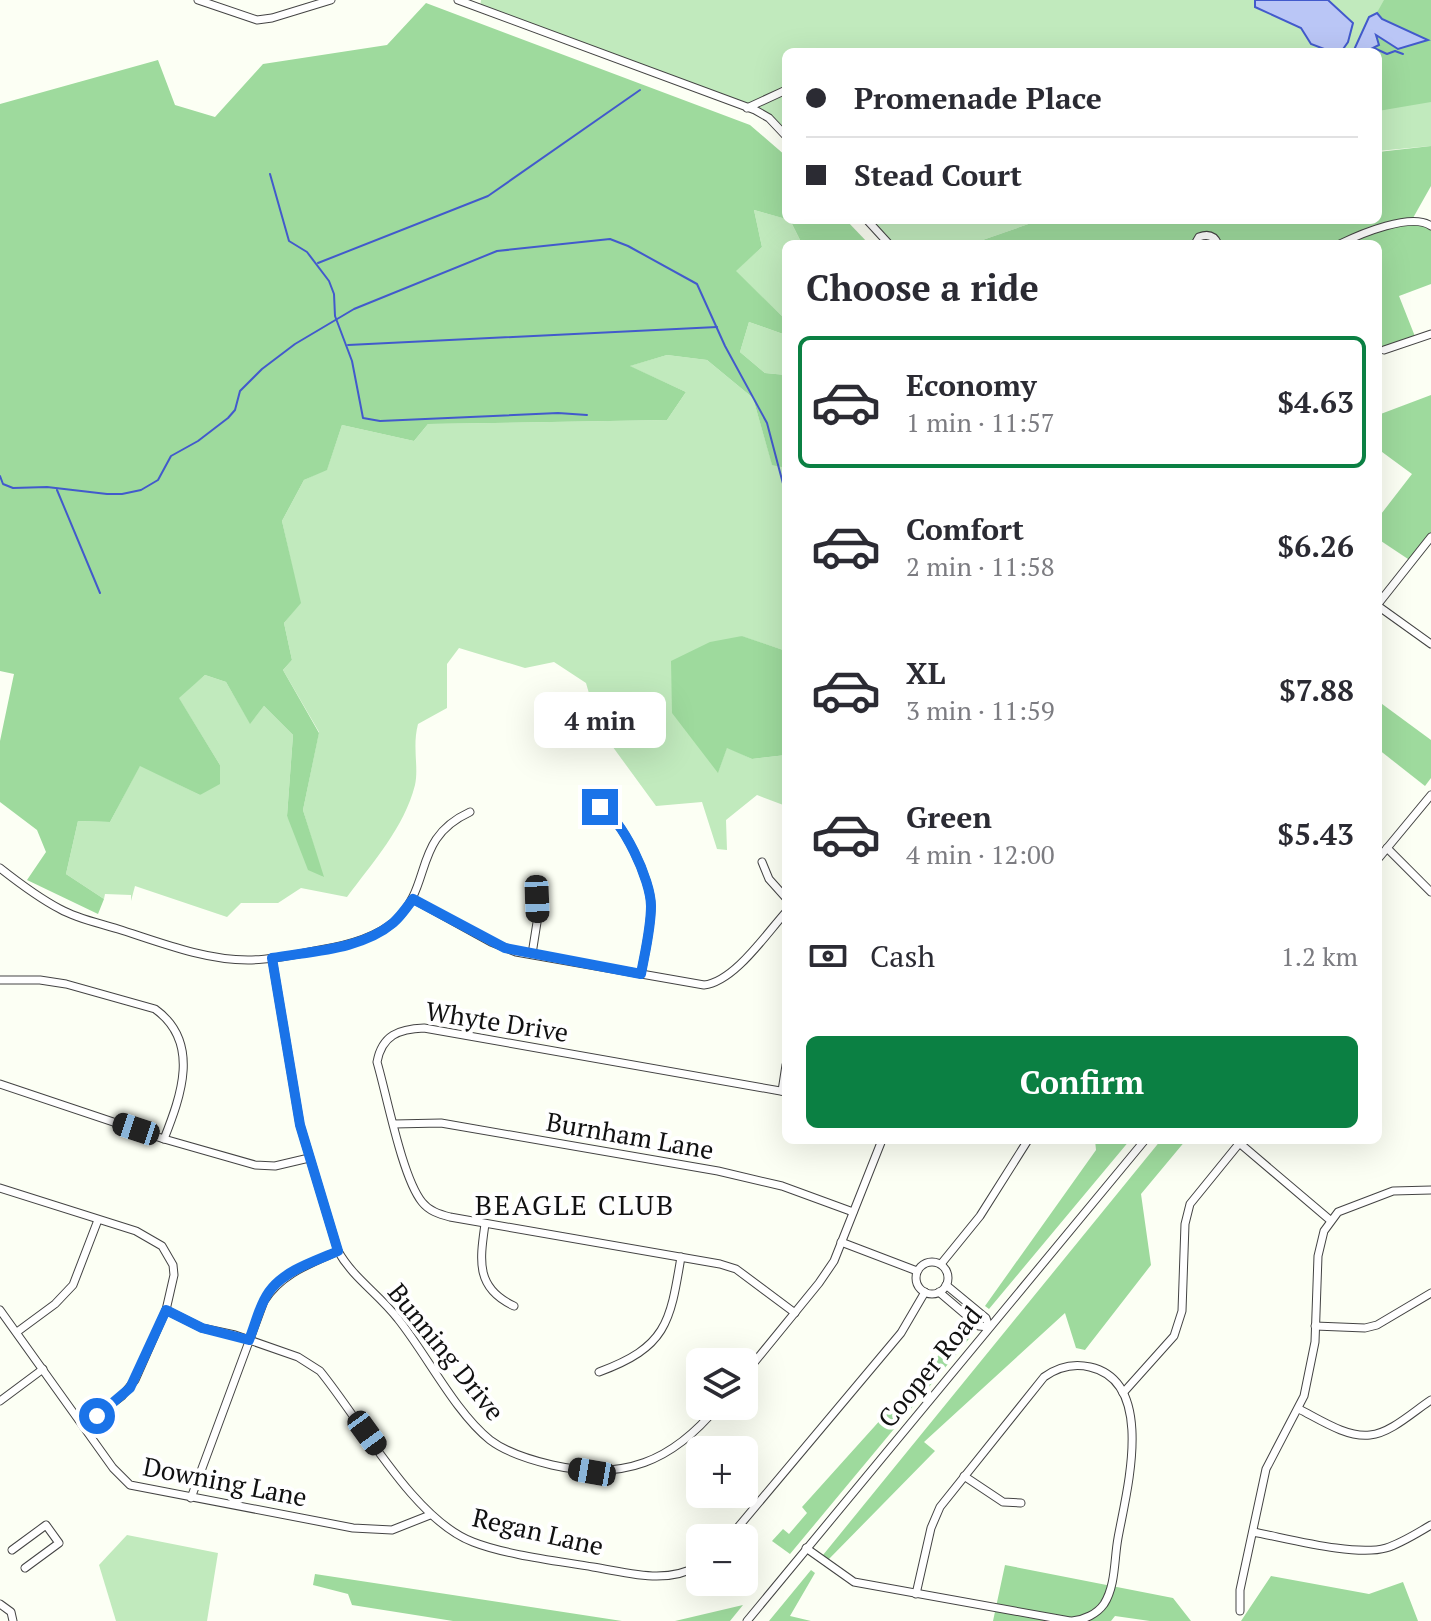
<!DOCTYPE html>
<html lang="en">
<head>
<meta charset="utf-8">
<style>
  body { margin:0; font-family:"PT Serif",serif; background:#f7f7f7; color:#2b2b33; height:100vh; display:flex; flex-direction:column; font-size:30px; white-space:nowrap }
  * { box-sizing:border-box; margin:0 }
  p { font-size:26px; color:#7c7c81 }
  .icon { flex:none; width:44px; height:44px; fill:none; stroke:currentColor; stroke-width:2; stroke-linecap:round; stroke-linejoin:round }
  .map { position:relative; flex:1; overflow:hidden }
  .sheet { position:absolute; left:782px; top:240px; width:600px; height:904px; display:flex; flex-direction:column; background:#fff; border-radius:12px; box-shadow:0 8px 32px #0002 }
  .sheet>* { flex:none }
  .top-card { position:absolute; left:782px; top:48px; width:600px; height:176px; border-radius:12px; box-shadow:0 8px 32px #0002; display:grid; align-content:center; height:176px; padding:0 24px; background:#fff }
  .tools { position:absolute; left:686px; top:1348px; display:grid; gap:16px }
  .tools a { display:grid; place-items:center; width:72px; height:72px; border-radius:12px; background:#fff; box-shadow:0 8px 32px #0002; font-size:40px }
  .end { position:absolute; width:36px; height:36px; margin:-18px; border:10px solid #1a73e8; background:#fff; box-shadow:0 0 0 4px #fff }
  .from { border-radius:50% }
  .bubble { position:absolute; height:56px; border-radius:12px; background:#fff; box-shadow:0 8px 32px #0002; font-size:26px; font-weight:800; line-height:56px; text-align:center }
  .car { position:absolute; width:24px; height:48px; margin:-24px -12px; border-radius:10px; box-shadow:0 0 6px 2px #0007; background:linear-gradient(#222 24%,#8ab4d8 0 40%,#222 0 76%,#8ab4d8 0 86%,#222 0) }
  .top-card b { display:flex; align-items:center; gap:28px; height:76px; font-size:30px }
  .top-card b+b { border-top:2px solid #e1e1e2 }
  .top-card i { width:20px; height:20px; background:#2b2b33 }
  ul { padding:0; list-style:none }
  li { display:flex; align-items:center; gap:24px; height:132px; margin:0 16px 12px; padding:0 8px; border:4px solid transparent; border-radius:12px }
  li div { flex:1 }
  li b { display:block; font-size:30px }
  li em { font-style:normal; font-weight:800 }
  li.active { border-color:#0b8043 }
  li>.icon { width:72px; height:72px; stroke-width:1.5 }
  h2 { padding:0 24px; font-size:36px; line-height:96px }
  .pay { display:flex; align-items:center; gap:20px; height:88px; padding:0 24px; font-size:30px }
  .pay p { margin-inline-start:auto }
  .cta { display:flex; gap:16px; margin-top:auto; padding:16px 24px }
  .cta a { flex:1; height:92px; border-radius:12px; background:#0b8043; color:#fff; font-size:32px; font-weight:800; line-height:92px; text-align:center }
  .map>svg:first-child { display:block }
  .green { fill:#c1eabd }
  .forest { fill:#9eda9d }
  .water { fill:#bac6f6; stroke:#425acc; stroke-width:2 }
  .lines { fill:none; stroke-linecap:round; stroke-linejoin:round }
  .stream { stroke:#425acc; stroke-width:2 }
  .minor-casing { stroke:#444; stroke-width:9 }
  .minor { stroke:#fff; stroke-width:7 }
  .route { stroke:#1a73e8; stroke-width:10 }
  .labels { text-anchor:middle; stroke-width:8; stroke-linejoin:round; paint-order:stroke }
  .street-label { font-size:26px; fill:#111; stroke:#fff }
  .neighbourhood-label { font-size:28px; letter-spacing:2px; fill:#111; stroke:#fff }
</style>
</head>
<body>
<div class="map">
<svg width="1431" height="1621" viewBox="0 0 1431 1621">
  <rect width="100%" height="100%" fill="#fcfff4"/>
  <g class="green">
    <path d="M481,0H1431V146L1378,151V52H786V136L769,118L480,8Z"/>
    <path d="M754,210L790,220L802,244H786V320L735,271L762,247Z"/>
    <path d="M867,220H1040L971,244H889Z"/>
    <path d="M749,322L783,334L786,332V375L765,373L740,352Z"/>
    <path d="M667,355L707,360L753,398L772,464L786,468V651L741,636L718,772L727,747L752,759L786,755V806L757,795L726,820L727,850L717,849L702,802L656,806L599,728L586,683L554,662L525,668L459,648L447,664V708L418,724C412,747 419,767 415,785C404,828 373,862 347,897L301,888L278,903H241L227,917L135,886L131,901V895L105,894L104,899L66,874L78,821L110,822L140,765L200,795L220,765L178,697L205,675L226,682L250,723L264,706L293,735L287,816L323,877L303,810L319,732L283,670L292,660L284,623L300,603L282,521L304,480L327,469L342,425L414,441L428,424L667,420L686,392L629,366Z"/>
    <path d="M127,1535L218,1553L207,1621H116L99,1565Z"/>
  </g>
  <g class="forest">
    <path d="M1384,0H1431V102L1378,111V52H1355Z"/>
    <path d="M426,3L750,125L786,156V219L754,210L762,247L736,271L786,320V332L783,334L749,322L740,352L765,373L786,375V409L782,418L786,433V468L772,465L753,398L707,360L667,355L630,366L686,392L667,420L428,424L414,441L342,425L327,470L304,480L282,521L301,603L284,623L292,660L283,670L319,733L303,810L324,877L308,870L287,816L293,735L264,706L250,724L226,682L205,675L179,698L220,765V784L200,795L140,766L110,822L78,821L66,874L104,899L98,914L27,880L46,852L37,830L0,802V741L14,674L0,671V104L158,60L175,105L215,117L263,64L387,45Z"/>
    <path d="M1431,146V186L1413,218L1431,228V284L1399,296L1416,339L1378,352V244H971L1040,220H1378V152Z"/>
    <path d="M790,220H846L869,244H802Z"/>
    <path d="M1431,395V536L1411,561L1378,539V518L1412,474L1378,449V415Z"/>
    <path d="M742,636L786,651V755L752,759L727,748L718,773L672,713L671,661L710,642Z"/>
    <path d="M1378,701L1431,740V778L1425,786L1378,749Z"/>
    <path d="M1095,1140H1130L989,1309L985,1306L1096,1150Z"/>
    <path d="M1161,1140H1186L1141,1194L1151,1265L1085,1350L1076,1348L1065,1313L924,1442L935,1451L828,1560L823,1555Z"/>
    <path d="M964,1327L973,1334L790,1554L772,1541L783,1529L789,1534L807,1513L802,1507Z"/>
    <path d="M1005,1565L1173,1598L1191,1621H1150L1115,1616L1111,1621H993Z"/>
    <path d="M811,1570L815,1573L790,1616L811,1621H769Z"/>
    <path d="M315,1574L622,1621H453L352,1605L348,1594L313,1585Z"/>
    <path d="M1271,1576L1369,1594L1403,1582L1418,1621H1241Z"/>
    <path d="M743,1605L730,1621H675Z"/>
  </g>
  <g class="water">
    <path d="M1255,0H1328L1353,23L1348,42L1341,52H1332L1311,44L1301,28L1255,7Z"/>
    <path d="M1377,13L1382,19L1428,40L1398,49L1376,35L1379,45L1365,52H1353L1369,17Z"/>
  </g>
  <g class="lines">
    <g class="stream">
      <path d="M1374,48L1387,54L1395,51L1403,54"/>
      <path d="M270,174L289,241L307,252L329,281L334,294L335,316L352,361L363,418L380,421L558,413L587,415"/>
      <path d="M318,263L488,196L640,90"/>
      <path d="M348,345L717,327"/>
      <path d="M0,476L3,484L13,488L47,487L107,494H122L141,490L158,480L171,456L198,441L228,418L235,410L240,391L262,369L295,344L354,309L497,251L610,239L628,246L697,284L725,346L767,423L786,495"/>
      <path d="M57,490L100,593"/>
    </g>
    <defs>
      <g id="minor">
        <path d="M198,0L257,20L272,18L331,0"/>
        <path d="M458,0L755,110L769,118L786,136"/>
        <path d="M747,108L786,90"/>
        <path d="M867,220L889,244"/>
        <path d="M1195,244L1199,237C1207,234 1214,235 1218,244"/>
        <path d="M1340,244C1360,234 1412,212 1431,226"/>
        <path d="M1384,350L1431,334"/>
        <path d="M1378,604L1431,537"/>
        <path d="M1378,606L1431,644"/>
        <path d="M600,807C623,820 651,880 651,906C651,928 645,952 641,974"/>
        <path d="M1387,848L1431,892"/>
        <path d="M1378,859L1431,795"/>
        <path d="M762,862L769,879L786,898"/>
        <path d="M0,868C19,883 39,898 60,909C78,919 99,923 118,929C159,942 204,960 248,960C272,960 297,954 320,950C345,946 374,939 394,922C434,886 411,839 470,812"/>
        <path d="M413,899L491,942L516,952L704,985C734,982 766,934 786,912"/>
        <path d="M532,954L538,916L537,899"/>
        <path d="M272,958L300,1125L338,1251C353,1278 379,1294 398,1319C427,1355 455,1412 490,1440C507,1453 531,1460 552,1465C623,1481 672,1462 718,1406"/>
        <path d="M0,980H40L66,984L155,1009C201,1042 181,1096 164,1139"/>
        <path d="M0,1084L164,1139L255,1165L275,1166L309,1158"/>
        <path d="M782,1091L786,1065"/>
        <path d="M786,1092L424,1028C399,1029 382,1035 377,1062C387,1096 402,1177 422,1202C429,1211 439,1214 450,1217L720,1264L736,1269L795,1313"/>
        <path d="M394,1124L441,1123L718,1171L782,1186L853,1212"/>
        <path d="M1237,1141L1330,1220"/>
        <path d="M0,1188L136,1231L162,1246L173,1265L174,1275L166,1310L135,1380L122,1396L83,1426"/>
        <path d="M485,1224C480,1260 475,1288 514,1306"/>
        <path d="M841,1242L917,1271"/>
        <circle cx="932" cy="1278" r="16"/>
        <path d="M941,1264L980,1216L1028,1140"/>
        <path d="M946,1285L986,1318L989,1327"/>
        <path d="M939,1292L979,1326L989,1327"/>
        <path d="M0,1310L113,1468L130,1485L353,1528L392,1530L430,1515"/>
        <path d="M166,1310L202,1328L235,1335L298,1357L320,1371C361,1421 414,1520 473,1542C506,1555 558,1561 593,1567C630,1573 666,1585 700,1565"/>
        <path d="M1315,1326L1365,1328L1377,1325L1431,1293"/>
        <path d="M17,1332L55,1304L73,1285L98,1220"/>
        <path d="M599,1372C666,1347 670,1324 681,1257"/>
        <path d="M744,1375L819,1283L834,1261L882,1140"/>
        <path d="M1123,1393L1174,1336L1182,1311L1185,1224L1190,1204L1242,1140"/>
        <path d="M0,1401L43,1369"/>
        <path d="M1299,1409C1319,1419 1347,1438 1370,1435C1391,1433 1414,1411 1431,1400"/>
        <path d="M964,1476L1003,1502L1021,1503"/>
        <path d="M191,1498L264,1301C281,1274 309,1264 338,1251"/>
        <path d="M1253,1532C1286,1538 1355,1557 1386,1548C1402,1543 1417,1533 1431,1525"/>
        <path d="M729,1538L901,1333L925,1292"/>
        <path d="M806,1548L854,1582L1070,1621"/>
        <path d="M12,1550L46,1525L59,1543L25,1568"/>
        <path d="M916,1594L931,1528L940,1507L1044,1377C1058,1367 1073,1363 1090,1367C1157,1382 1126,1493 1118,1538C1114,1559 1116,1585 1104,1604C1097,1614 1084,1620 1072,1621"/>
        <path d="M0,1604L11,1612L13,1621"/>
        <path d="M1240,1611V1590L1266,1469L1304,1396L1315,1342L1318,1256L1324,1231L1338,1212L1393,1191L1431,1190"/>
        <path d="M747,1621L1145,1140"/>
      </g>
    </defs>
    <use href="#minor" class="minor-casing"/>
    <use href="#minor" class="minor"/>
  </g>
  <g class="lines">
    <path class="route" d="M97,1416L130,1388L166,1310L202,1328L249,1340C256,1323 260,1302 272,1288C288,1269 316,1261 338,1251L300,1125L272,958C311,951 361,950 393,923C401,916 407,907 413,899L505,948L641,974C645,952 651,928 651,906C651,880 623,820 600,807"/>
  </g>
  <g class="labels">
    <g class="street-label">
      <text transform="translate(497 1022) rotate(9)" y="9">Whyte Drive</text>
      <text transform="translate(630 1136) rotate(10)" y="9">Burnham Lane</text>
      <text transform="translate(446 1352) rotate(51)" y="9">Bunning Drive</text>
      <text transform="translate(930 1367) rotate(-51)" y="9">Cooper Road</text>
      <text transform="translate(225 1482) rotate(11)" y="9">Downing Lane</text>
      <text transform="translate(538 1532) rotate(13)" y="9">Regan Lane</text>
    </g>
    <g class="neighbourhood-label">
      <text x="575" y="1215">BEAGLE CLUB</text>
    </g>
  </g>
</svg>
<div class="tools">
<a><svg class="icon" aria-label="layers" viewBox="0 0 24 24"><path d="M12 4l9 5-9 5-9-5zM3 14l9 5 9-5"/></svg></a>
<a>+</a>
<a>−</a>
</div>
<i class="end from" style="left:97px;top:1416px"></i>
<i class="end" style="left:600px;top:807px"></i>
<div class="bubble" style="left:534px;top:692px;width:132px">4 min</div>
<i class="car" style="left:537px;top:899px;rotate:178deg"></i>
<i class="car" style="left:136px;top:1129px;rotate:288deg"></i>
<i class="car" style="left:367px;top:1433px;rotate:144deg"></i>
<i class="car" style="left:592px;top:1472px;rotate:280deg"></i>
<div class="top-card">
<b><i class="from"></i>Promenade Place</b>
<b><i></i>Stead Court</b>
</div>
<section class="sheet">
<h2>Choose a ride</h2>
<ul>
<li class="active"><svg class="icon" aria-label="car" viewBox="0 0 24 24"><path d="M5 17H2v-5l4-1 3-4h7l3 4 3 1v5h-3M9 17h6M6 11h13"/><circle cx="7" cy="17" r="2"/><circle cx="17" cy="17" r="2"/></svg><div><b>Economy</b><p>1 min · 11:57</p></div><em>$4.63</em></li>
<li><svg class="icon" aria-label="car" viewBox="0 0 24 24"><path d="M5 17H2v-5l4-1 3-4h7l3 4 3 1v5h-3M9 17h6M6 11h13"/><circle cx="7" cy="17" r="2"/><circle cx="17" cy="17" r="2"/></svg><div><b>Comfort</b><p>2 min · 11:58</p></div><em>$6.26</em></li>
<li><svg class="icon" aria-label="car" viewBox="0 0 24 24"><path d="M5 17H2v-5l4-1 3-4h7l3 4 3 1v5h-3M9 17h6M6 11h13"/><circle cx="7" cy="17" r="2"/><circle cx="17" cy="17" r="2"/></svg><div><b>XL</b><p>3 min · 11:59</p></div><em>$7.88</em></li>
<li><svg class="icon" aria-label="car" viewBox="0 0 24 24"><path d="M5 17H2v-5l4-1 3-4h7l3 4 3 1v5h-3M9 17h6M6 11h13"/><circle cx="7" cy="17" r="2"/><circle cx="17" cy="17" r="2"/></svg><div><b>Green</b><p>4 min · 12:00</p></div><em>$5.43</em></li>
</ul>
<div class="pay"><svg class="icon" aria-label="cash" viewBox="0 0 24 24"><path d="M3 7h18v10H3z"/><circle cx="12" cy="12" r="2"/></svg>Cash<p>1.2 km</p></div>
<div class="cta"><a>Confirm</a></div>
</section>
</div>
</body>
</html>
